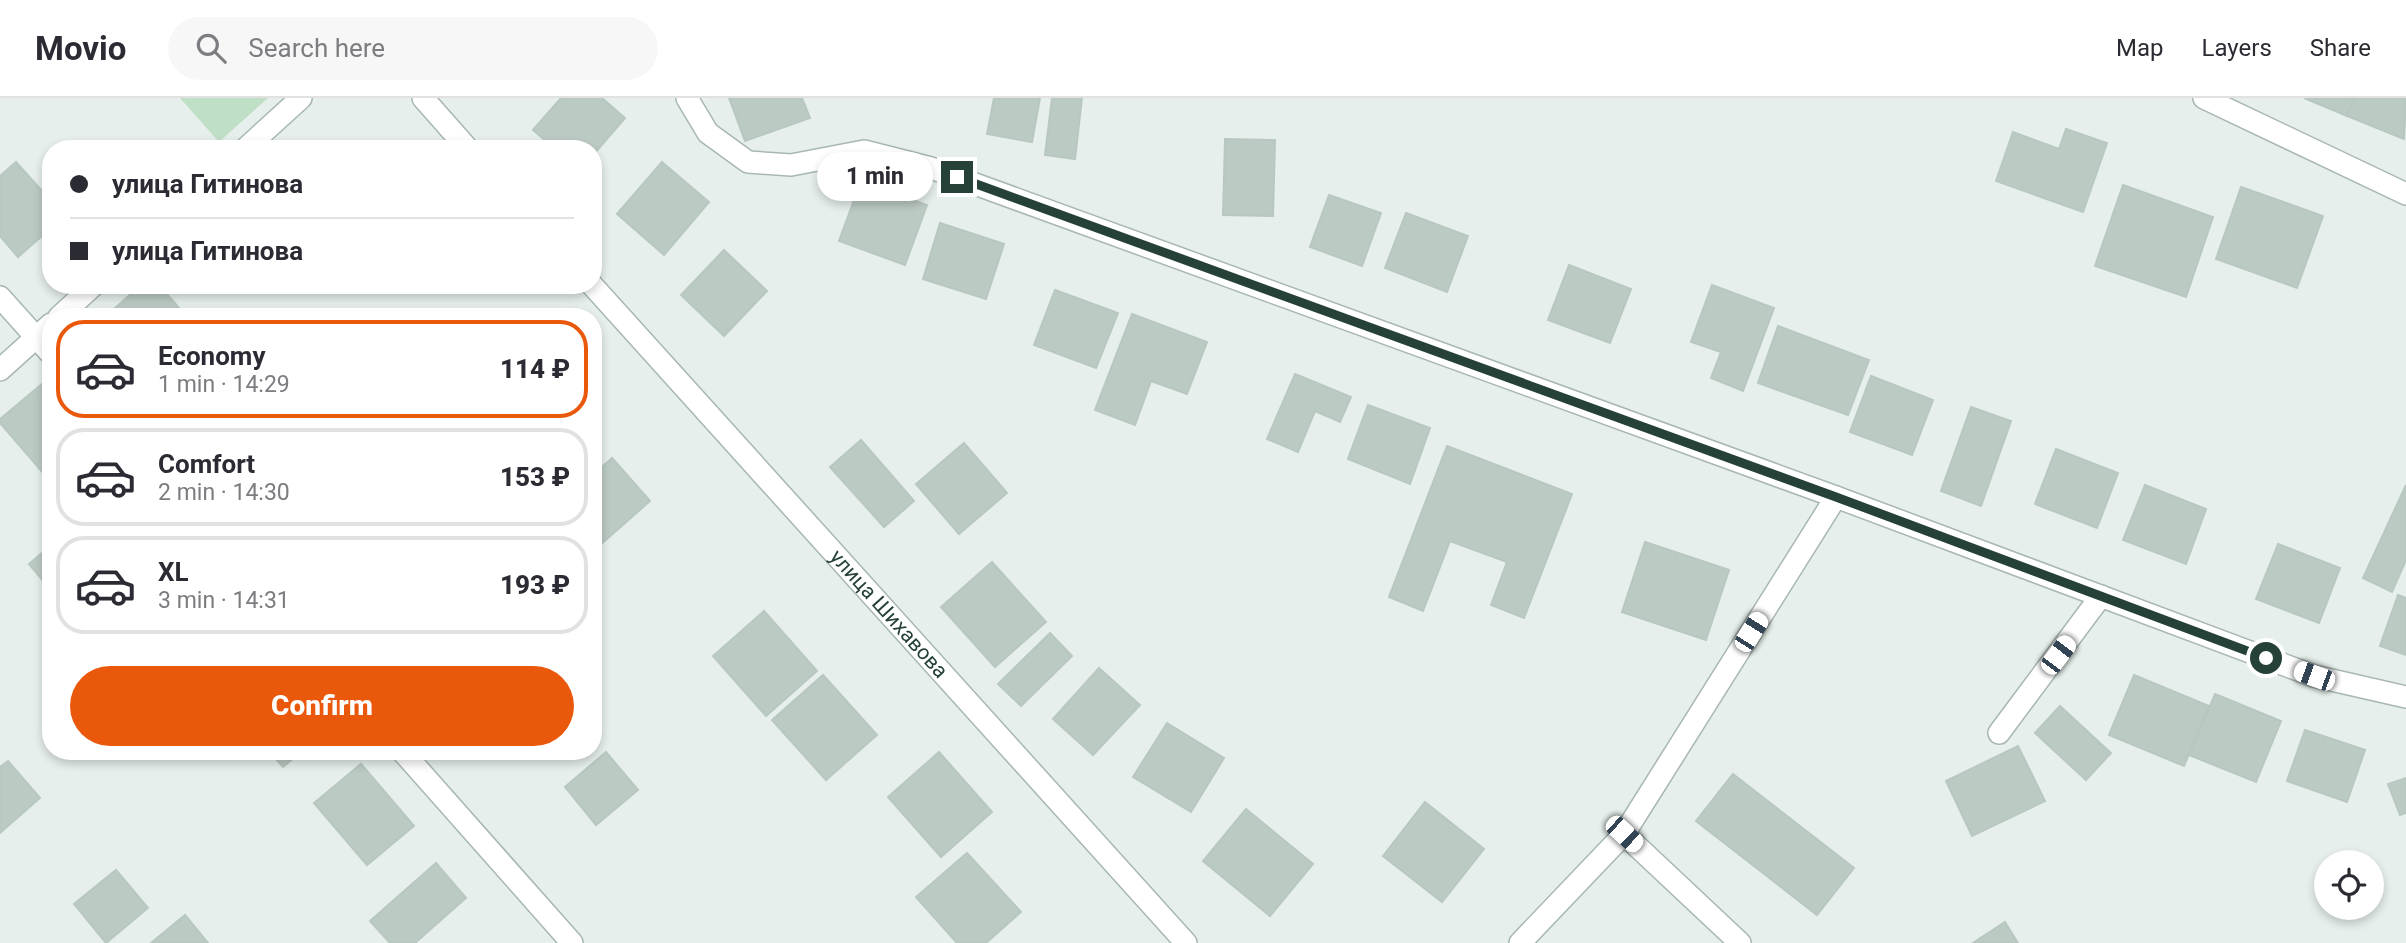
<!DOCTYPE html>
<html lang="en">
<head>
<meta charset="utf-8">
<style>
  body { margin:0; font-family:Roboto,sans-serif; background:#f7f7f7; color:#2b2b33; height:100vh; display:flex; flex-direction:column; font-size:26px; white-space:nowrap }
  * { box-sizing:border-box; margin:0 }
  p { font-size:23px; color:#7c7c81 }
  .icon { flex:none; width:38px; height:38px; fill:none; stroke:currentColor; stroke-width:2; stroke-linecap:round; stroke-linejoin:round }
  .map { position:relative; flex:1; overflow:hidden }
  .details { position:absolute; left:42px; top:210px; width:560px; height:452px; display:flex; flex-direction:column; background:#fff; border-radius:28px; box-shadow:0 4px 10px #0003 }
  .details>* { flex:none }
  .guide { position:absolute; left:42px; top:42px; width:560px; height:154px; border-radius:28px; box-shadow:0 4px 10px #0003; display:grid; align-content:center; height:154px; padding:0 28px; background:#fff }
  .tools { position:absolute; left:2314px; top:752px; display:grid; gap:14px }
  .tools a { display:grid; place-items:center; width:70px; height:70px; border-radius:50%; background:#fff; box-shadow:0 4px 10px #0003; font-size:35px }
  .end { position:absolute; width:32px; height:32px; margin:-16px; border:9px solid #254138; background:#fff; box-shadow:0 0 0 4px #fff }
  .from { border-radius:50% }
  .bubble { position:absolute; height:49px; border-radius:24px; background:#fff; box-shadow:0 4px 10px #0003; font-size:23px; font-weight:800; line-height:49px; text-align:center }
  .car { position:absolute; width:21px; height:42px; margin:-21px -10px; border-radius:9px; box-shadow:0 0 5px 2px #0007; background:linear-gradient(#fff 24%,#345 0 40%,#fff 0 76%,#345 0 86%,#fff 0) }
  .guide b { display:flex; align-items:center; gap:24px; height:66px; font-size:26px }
  .guide b+b { border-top:2px solid #e1e1e2 }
  .guide i { width:18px; height:18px; background:#2b2b33 }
  ul { padding:12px 0 0; list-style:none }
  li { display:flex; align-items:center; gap:21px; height:98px; margin:0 14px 10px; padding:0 14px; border:4px solid #e1e1e2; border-radius:28px }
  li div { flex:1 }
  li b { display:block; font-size:26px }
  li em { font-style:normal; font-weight:800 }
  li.active { border-color:#ea580c }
  li>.icon { width:63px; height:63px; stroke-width:1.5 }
  .cta { display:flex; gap:14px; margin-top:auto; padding:14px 28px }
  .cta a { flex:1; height:80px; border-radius:42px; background:#ea580c; color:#fff; font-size:28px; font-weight:800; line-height:80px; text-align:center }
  header { display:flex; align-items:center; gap:42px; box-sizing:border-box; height:98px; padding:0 35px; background:#fff; border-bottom:2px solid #e1e1e2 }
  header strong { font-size:33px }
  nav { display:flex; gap:38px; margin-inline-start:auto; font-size:24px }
  .search { width:490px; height:63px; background:#f7f7f7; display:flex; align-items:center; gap:18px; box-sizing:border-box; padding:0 24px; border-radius:38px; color:#7c7c81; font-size:26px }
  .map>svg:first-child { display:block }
  .green { fill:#c0dfc7 }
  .building { fill:#bbcac3; stroke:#b8c8c1; stroke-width:2 }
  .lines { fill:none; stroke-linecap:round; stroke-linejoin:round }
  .service-casing { stroke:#a8b7b2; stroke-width:24 }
  .minor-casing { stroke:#a8b7b2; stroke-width:24 }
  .service { stroke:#fff; stroke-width:21 }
  .minor { stroke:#fff; stroke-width:21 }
  .route { stroke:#254138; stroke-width:9 }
  .labels { text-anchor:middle; stroke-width:6; stroke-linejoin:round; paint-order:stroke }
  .street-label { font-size:21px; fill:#254138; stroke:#f7fbf9 }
</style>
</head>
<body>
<header>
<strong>Movio</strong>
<div class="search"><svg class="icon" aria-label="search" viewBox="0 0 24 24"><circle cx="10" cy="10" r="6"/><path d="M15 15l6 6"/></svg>Search here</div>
<nav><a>Map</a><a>Layers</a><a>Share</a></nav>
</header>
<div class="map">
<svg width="2406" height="845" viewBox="0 0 2406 845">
  <rect width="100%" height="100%" fill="#e6efeb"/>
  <path class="green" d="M180,0H268L219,44Z"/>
  <g class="building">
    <path d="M561,0H602L625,20L593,57V51H555L533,32Z"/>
    <path d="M729,0H802L810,20L745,43Z"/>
    <path d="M994,0H1040L1032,44L987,36Z"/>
    <path d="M1052,0H1082L1075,61L1045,57Z"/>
    <path d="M2304,0H2354L2347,18Z"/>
    <path d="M2354,0H2406L2404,41L2347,18Z"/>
    <path d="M2066,31L2107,45L2083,114L1996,83L2013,34L2059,51Z"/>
    <path d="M1225,41L1275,42L1273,118L1223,117Z"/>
    <path d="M16,64L51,103V130L18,159L0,138V78Z"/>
    <path d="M662,64L709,104L664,157L617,116Z"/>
    <path d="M861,83L927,107L905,167L839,143Z"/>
    <path d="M2123,87L2213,119L2186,199L2095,168Z"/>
    <path d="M2241,89L2323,118L2297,190L2216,161Z"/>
    <path d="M1329,97L1381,115L1362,168L1310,149Z"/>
    <path d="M1406,115L1468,138L1447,194L1385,170Z"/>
    <path d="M940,125L1004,146L986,201L923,181Z"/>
    <path d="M724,152L767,193L724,238L681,197Z"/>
    <path d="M1569,167L1631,191L1610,245L1548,222Z"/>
    <path d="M141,187H159L187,219H124L115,210Z"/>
    <path d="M1712,187L1774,210L1743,293L1711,280L1721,254L1691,244Z"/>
    <path d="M1055,192L1118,215L1096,270L1034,247Z"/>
    <path d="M1132,216L1207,244L1187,296L1151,283L1135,327L1095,312Z"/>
    <path d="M1778,228L1869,262L1848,317L1758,285Z"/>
    <path d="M1295,276L1351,299L1340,324L1315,313L1298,354L1267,341Z"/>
    <path d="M1871,278L1933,302L1912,357L1850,334Z"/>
    <path d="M42,286L51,297V384L0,325V321Z"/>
    <path d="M1368,307L1430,330L1410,386L1348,361Z"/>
    <path d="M1971,309L2011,323L1981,408L1941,393Z"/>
    <path d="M861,342L914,403L884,429L830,369Z"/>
    <path d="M964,345L1007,395L959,436L916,386Z"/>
    <path d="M1447,348L1572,396L1524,520L1491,507L1507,464L1450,443L1423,513L1389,499Z"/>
    <path d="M2056,351L2118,375L2097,430L2035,406Z"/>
    <path d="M612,360L650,403L598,449L593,444V377Z"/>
    <path d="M2145,387L2206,411L2186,466L2123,442Z"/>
    <path d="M2406,387V462L2392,494L2363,480Z"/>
    <path d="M1645,444L1729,472L1706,542L1622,514Z"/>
    <path d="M2278,446L2340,470L2319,525L2256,501Z"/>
    <path d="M51,447V492L29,466Z"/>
    <path d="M992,464L1046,524L995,569L941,509Z"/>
    <path d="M2398,497L2406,500V557L2380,548Z"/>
    <path d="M764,513L817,573L766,618L713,558Z"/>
    <path d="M1050,535L1072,558L1021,608L998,586Z"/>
    <path d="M1099,570L1140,607L1093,657L1053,621Z"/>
    <path d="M823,577L877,637L826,682L772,622Z"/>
    <path d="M2134,577L2209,608L2184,668L2109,637Z"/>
    <path d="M2215,596L2281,623L2256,684L2189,657Z"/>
    <path d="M2060,608L2111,655L2086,682L2035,635Z"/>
    <path d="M1167,625L1224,660L1191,714L1133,679Z"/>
    <path d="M2305,632L2365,652L2347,704L2287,683Z"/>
    <path d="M2018,648L2045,703L1972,738L1946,683Z"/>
    <path d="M269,653H302L283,669Z"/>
    <path d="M606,654L638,692L596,727L565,689Z"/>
    <path d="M939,654L992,714L941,759L888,699Z"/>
    <path d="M8,663L40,700L0,735V669Z"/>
    <path d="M361,666L414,728L367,767L314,705Z"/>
    <path d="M1733,676L1854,770L1817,817L1696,723Z"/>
    <path d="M2406,680V715L2400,717L2388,686Z"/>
    <path d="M1425,704L1484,751L1442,804L1383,758Z"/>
    <path d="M1246,711L1313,766L1270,818L1203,763Z"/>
    <path d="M967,755L1021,814L986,845H957L916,799Z"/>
    <path d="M436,765L466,800L415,845H390L370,823Z"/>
    <path d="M116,772L148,810L106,845L74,806Z"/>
    <path d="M185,817L208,845H151Z"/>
    <path d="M2005,824L2018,845H1973Z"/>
  </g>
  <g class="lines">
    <defs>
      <path id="service" d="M1999,635L2101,498"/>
      <g id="minor">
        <path d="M423,0L468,51"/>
        <path d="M687,0L708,35L748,64L791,67L864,53L931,70L1836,399L2314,578L2406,599"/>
        <path d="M2204,0L2406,96"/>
        <path d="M245,51L301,0"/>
        <path id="s1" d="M592,187L1186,845"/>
        <path d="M0,199L51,256"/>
        <path d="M59,219L94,187"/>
        <path d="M0,272L51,226"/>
        <path d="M402,653L572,845"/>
        <path d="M1624,736L1740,845"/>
        <path d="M1520,845L1624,736L1836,399"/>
      </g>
    </defs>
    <use href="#service" class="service-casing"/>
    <use href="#minor" class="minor-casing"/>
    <use href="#service" class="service"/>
    <use href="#minor" class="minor"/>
  </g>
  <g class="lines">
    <path class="route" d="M957,79L1836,399L2266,560"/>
  </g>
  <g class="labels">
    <g class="street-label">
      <text dy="7" stroke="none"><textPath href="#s1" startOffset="443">улица Шихавова</textPath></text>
    </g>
  </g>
</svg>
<div class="tools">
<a><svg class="icon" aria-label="locate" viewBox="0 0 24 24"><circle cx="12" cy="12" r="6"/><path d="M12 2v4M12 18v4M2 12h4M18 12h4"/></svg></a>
</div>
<i class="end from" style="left:2266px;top:560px"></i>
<i class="end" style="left:957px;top:79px"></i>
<div class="bubble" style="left:817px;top:54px;width:116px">1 min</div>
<i class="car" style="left:1751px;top:534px;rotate:32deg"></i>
<i class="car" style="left:2058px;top:557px;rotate:37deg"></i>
<i class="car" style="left:2314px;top:578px;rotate:290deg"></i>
<i class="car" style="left:1624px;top:736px;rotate:133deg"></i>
<div class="guide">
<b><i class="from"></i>улица Гитинова</b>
<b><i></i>улица Гитинова</b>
</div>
<section class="details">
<ul>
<li class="active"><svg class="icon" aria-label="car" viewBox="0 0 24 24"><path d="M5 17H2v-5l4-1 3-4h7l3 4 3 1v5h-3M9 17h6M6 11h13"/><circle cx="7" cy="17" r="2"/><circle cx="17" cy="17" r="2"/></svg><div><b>Economy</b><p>1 min · 14:29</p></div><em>114 ₽</em></li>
<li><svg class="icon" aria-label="car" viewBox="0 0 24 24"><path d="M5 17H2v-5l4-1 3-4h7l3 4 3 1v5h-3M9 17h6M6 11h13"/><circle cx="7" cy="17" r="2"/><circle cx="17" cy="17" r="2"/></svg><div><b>Comfort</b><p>2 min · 14:30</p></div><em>153 ₽</em></li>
<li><svg class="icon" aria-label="car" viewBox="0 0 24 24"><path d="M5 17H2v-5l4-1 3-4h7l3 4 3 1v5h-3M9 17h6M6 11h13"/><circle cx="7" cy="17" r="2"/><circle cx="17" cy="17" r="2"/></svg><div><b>XL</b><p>3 min · 14:31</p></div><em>193 ₽</em></li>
</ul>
<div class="cta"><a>Confirm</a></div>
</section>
</div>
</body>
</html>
